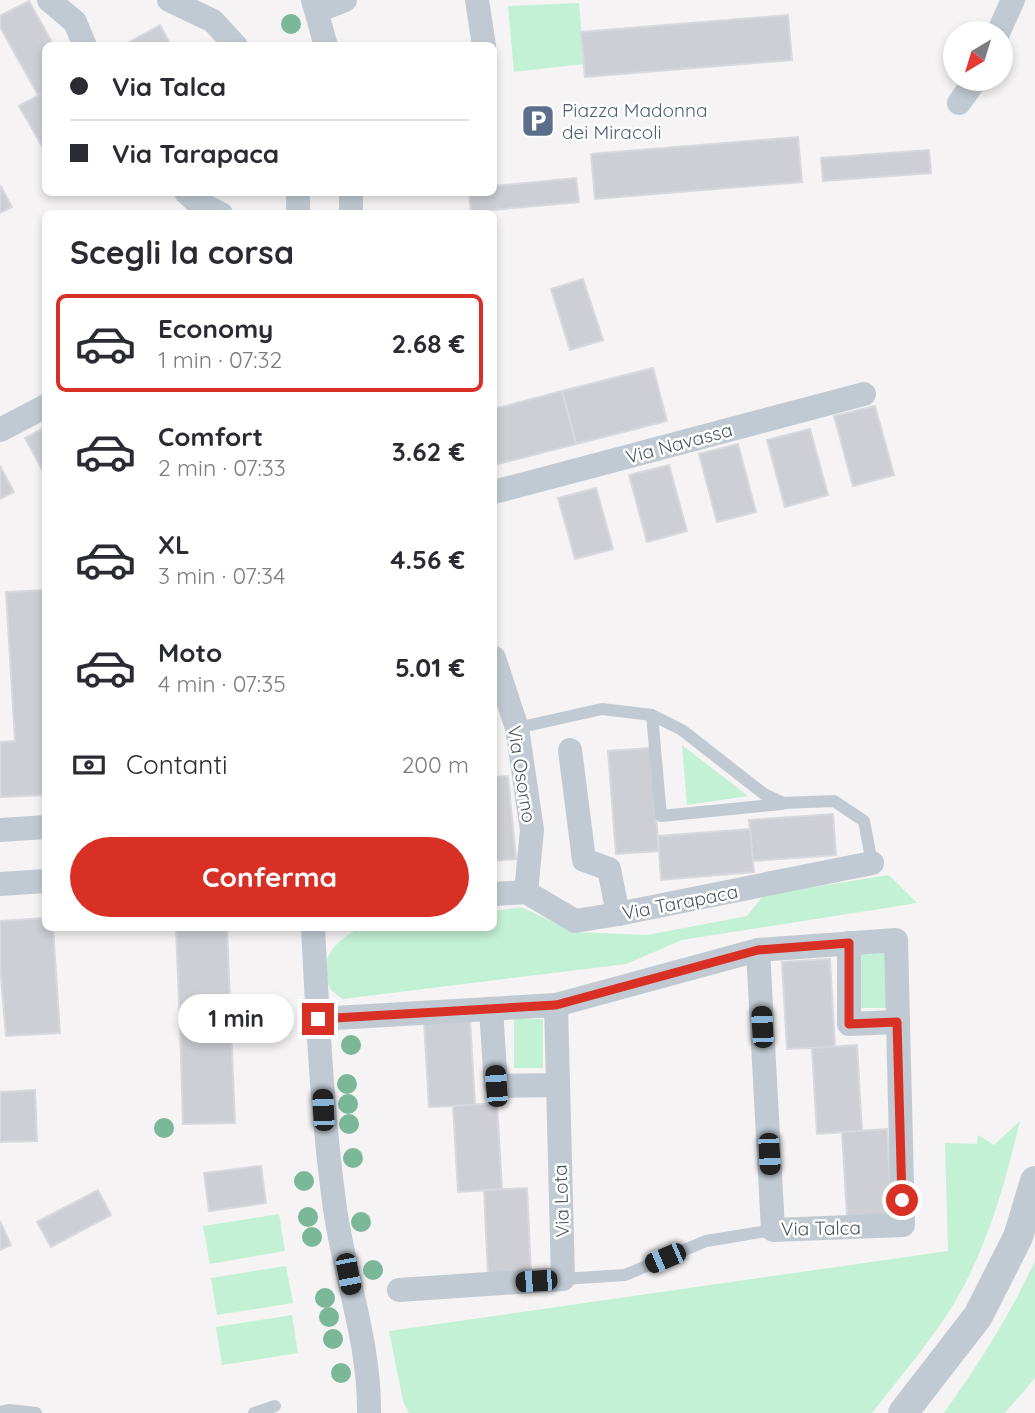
<!DOCTYPE html>
<html lang="it">
<head>
<meta charset="utf-8">
<style>
  body { margin:0; font-family:Quicksand,sans-serif; background:#f7f7f7; color:#2b2b33; height:100vh; display:flex; flex-direction:column; font-size:26px; white-space:nowrap }
  * { box-sizing:border-box; margin:0 }
  p { font-size:23px; color:#7c7c81 }
  .icon { flex:none; width:38px; height:38px; fill:none; stroke:currentColor; stroke-width:2; stroke-linecap:round; stroke-linejoin:round }
  .map { position:relative; flex:1; overflow:hidden }
  .side { position:absolute; left:42px; top:210px; width:455px; height:721px; display:flex; flex-direction:column; background:#fff; border-radius:10px; box-shadow:0 4px 10px #0003 }
  .side>* { flex:none }
  .guide { position:absolute; left:42px; top:42px; width:455px; height:154px; border-radius:10px; box-shadow:0 4px 10px #0003; display:grid; align-content:center; height:154px; padding:0 28px; background:#fff }
  .needle { width:46px; rotate:218deg }
  .buttons { position:absolute; left:943px; top:21px; display:grid; gap:14px }
  .buttons a { display:grid; place-items:center; width:70px; height:70px; border-radius:50%; background:#fff; box-shadow:0 4px 10px #0003; font-size:35px }
  .end { position:absolute; width:32px; height:32px; margin:-16px; border:9px solid #d93025; background:#fff; box-shadow:0 0 0 4px #fff }
  .from { border-radius:50% }
  .bubble { position:absolute; height:49px; border-radius:24px; background:#fff; box-shadow:0 4px 10px #0003; font-size:23px; font-weight:700; line-height:49px; text-align:center }
  .car { position:absolute; width:21px; height:42px; margin:-21px -10px; border-radius:9px; box-shadow:0 0 5px 2px #0007; background:linear-gradient(#222 24%,#8ab4d8 0 40%,#222 0 76%,#8ab4d8 0 86%,#222 0) }
  .guide b { display:flex; align-items:center; gap:24px; height:66px; font-size:26px }
  .guide b+b { border-top:2px solid #e1e1e2 }
  .guide i { width:18px; height:18px; background:#2b2b33 }
  ul { padding:0; list-style:none }
  li { display:flex; align-items:center; gap:21px; height:98px; margin:0 14px 10px; padding:0 14px; border:4px solid transparent; border-radius:10px }
  li div { flex:1 }
  li b { display:block; font-size:26px }
  li em { font-style:normal; font-weight:700 }
  li.current { border-color:#d93025 }
  li>.icon { width:63px; height:63px; stroke-width:1.5 }
  h2 { padding:0 28px; font-size:32px; line-height:84px }
  .pay { display:flex; align-items:center; gap:18px; height:77px; padding:0 28px; font-size:26px }
  .pay p { margin-inline-start:auto }
  .cta { display:flex; gap:14px; margin-top:auto; padding:14px 28px }
  .cta a { flex:1; height:80px; border-radius:42px; background:#d93025; color:#fff; font-size:28px; font-weight:700; line-height:80px; text-align:center }
  .map>svg:first-child { display:block }
  .green { fill:#c3f1d5 }
  .building { fill:#cdcfd5; stroke:#d7d9de; stroke-width:2 }
  .lines { fill:none; stroke-linecap:round; stroke-linejoin:round }
  .service { stroke:#c1cad2; stroke-width:12 }
  .minor { stroke:#c1cad2; stroke-width:24 }
  .tertiary { stroke:#c1cad2; stroke-width:30 }
  .tree { fill:#7bb799 }
  .route { stroke:#d93025; stroke-width:9 }
  .labels { text-anchor:middle; stroke-width:5; stroke-linejoin:round; paint-order:stroke }
  .service-label { font-size:19px; fill:#4e5e75; stroke:#fff; text-anchor:start }
  .street-label { font-size:19px; fill:#4a5661; stroke:#fff }
</style>
</head>
<body>
<div class="map">
<svg width="1035" height="1413" viewBox="0 0 1035 1413">
  <rect width="100%" height="100%" fill="#f5f3f3"/>
  <g class="green">
    <path d="M579,3L584,64L514,72L508,6Z"/>
    <path d="M682,745L748,796L687,805Z"/>
    <path d="M889,875L917,903L682,940L626,964L343,999C339,996 332,992 330,988C314,961 339,938 360,928H494V911L521,907L574,932L647,935L747,916L764,895Z"/>
    <path d="M886,950L888,1008H861L860,951Z"/>
    <rect x="514" y="1019" width="29" height="49"/>
    <path d="M1020,1121C1005,1183 988,1246 955,1302C931,1341 900,1377 872,1413H409L403,1401L389,1331L948,1251L945,1143L977,1144L978,1135L994,1145Z"/>
    <path d="M279,1214L285,1251L210,1264L203,1226Z"/>
    <path d="M1035,1261V1378L1005,1413H944C978,1365 1010,1315 1035,1261Z"/>
    <path d="M286,1266L293,1303L217,1315L211,1278Z"/>
    <path d="M292,1315L298,1353L222,1365L216,1327Z"/>
  </g>
  <g class="building">
    <path d="M29,1L54,46H46V91L38,95L0,27V16Z"/>
    <path d="M788,15L792,60L585,77L581,32Z"/>
    <path d="M160,25L171,46H124V45Z"/>
    <path d="M46,91V153L19,106Z"/>
    <path d="M798,137L802,182L595,199L591,154Z"/>
    <path d="M929,150L931,173L823,181L821,158Z"/>
    <path d="M576,178L579,202L471,212L469,192H494V186Z"/>
    <path d="M0,185L12,207L0,213Z"/>
    <path d="M583,279L603,340L570,350L551,289Z"/>
    <path d="M653,368L667,421L576,444L562,391Z"/>
    <path d="M562,391L576,444L494,465V409Z"/>
    <path d="M875,406L894,475L853,486L834,416Z"/>
    <path d="M46,427V475H45L25,438Z"/>
    <path d="M810,429L828,495L785,507L767,440Z"/>
    <path d="M738,444L756,512L717,522L699,454Z"/>
    <path d="M669,465L687,531L647,542L629,475Z"/>
    <path d="M0,466L14,492L0,499Z"/>
    <path d="M596,488L613,549L575,559L558,498Z"/>
    <path d="M46,590V795L0,797V742L15,741L6,592Z"/>
    <path d="M650,748L659,851L616,854L608,751Z"/>
    <path d="M508,776L516,859L494,861V777Z"/>
    <path d="M833,814L836,855L753,861L749,820Z"/>
    <path d="M750,829L754,872L661,880L658,836Z"/>
    <path d="M46,918V928H53L60,1033L6,1036L0,965V921Z"/>
    <path d="M176,928H227L231,1026L180,1027Z"/>
    <path d="M830,959L835,1047L787,1049L782,962Z"/>
    <path d="M470,1019L475,1105L429,1107L424,1021Z"/>
    <path d="M231,1026L235,1123L183,1124L180,1027Z"/>
    <path d="M857,1045L862,1131L817,1134L812,1048Z"/>
    <path d="M35,1090L37,1141L0,1142V1092Z"/>
    <path d="M497,1103L502,1189L458,1192L453,1106Z"/>
    <path d="M887,1129L892,1215L847,1217L842,1132Z"/>
    <path d="M261,1166L266,1203L209,1211L204,1173Z"/>
    <path d="M527,1188L531,1273L488,1275L484,1190Z"/>
    <path d="M98,1190L111,1215L51,1247L37,1222Z"/>
    <path d="M0,1221L11,1245L0,1250Z"/>
  </g>
  <g class="lines">
    <g class="service">
      <path d="M652,715L661,816L782,804"/>
      <path d="M517,728L602,709L652,715L682,730L764,794L783,803L834,801L864,821L872,863"/>
      <path d="M563,1279L625,1275L706,1241L773,1230"/>
      <path d="M0,1412L9,1410L36,1413"/>
      <path d="M254,1413L275,1406"/>
    </g>
    <g class="minor">
      <path d="M49,0L75,22L85,46"/>
      <path d="M169,0L213,21L236,46"/>
      <path d="M313,0L326,46"/>
      <path d="M477,0L484,46"/>
      <path d="M317,11L345,0"/>
      <path d="M998,33L1013,0"/>
      <path d="M959,103L976,79"/>
      <path d="M186,192L197,202L221,214"/>
      <path d="M298,192V214"/>
      <path d="M351,192V214"/>
      <path d="M0,430L46,406"/>
      <path d="M494,492L864,394"/>
      <path d="M494,658L517,728L532,830L526,892"/>
      <path d="M570,750L584,860L609,869L618,914"/>
      <path d="M0,830L46,827"/>
      <path d="M0,884L46,881"/>
      <path d="M494,894L526,892L575,921L618,914L872,863"/>
      <path d="M313,928C318,1022 322,1115 335,1209C345,1277 370,1344 369,1413"/>
      <path d="M849,943V1024L897,1022"/>
      <path d="M491,1009L496,1086L558,1085"/>
      <path d="M318,1019L556,1005L758,950L896,940L903,1225L773,1230L758,950"/>
      <path d="M399,1290L563,1279L556,1005"/>
    </g>
    <path class="tertiary" d="M903,1413L978,1316L1018,1237L1035,1181"/>
  </g>
  <g class="tree">
    <circle cx="291" cy="24" r="10"/>
    <circle cx="351" cy="1045" r="10"/>
    <circle cx="347" cy="1084" r="10"/>
    <circle cx="348" cy="1104" r="10"/>
    <circle cx="349" cy="1124" r="10"/>
    <circle cx="164" cy="1128" r="10"/>
    <circle cx="353" cy="1158" r="10"/>
    <circle cx="304" cy="1181" r="10"/>
    <circle cx="308" cy="1217" r="10"/>
    <circle cx="361" cy="1222" r="10"/>
    <circle cx="312" cy="1237" r="10"/>
    <circle cx="373" cy="1270" r="10"/>
    <circle cx="325" cy="1298" r="10"/>
    <circle cx="329" cy="1317" r="10"/>
    <circle cx="333" cy="1339" r="10"/>
    <circle cx="341" cy="1373" r="10"/>
  </g>
  <g class="lines">
    <path class="route" d="M318,1019L556,1005L758,950L849,943V1024L897,1022L902,1200"/>
  </g>
  <defs>
    <symbol id="parking-square" viewBox="-11 -11 22 22"><rect x="-9" y="-9" width="18" height="18" rx="4" fill="#5c6f8a" stroke="#fff"/><path d="M-3.5-5.5H1a3.5 3.5 0 0 1 0 7H-1V5.5H-3.5ZM-1-3.4V-.6H.8a1.4 1.4 0 0 0 0-2.8Z" fill="#fff"/></symbol>
  </defs>
  <g fill-rule="evenodd">
    <use href="#parking-square" x="519" y="102" width="38" height="38"/>
  </g>
  <g class="labels">
    <g class="service-label">
      <text x="562" y="117">Piazza Madonna<tspan x="562" dy="22">dei Miracoli</tspan></text>
    </g>
    <g class="street-label">
      <text transform="translate(679 443) rotate(-15)" y="7">Via Navassa</text>
      <text transform="translate(522 774) rotate(81)" y="7">Via Osorno</text>
      <text transform="translate(680 902) rotate(-11)" y="7">Via Tarapaca</text>
      <text transform="translate(561 1201) rotate(-92)" y="7">Via Lota</text>
      <text transform="translate(821 1228) rotate(-1)" y="7">Via Talca</text>
    </g>
  </g>
</svg>
<div class="buttons">
<a><svg class="needle" viewBox="-14 -14 28 28"><path d="M0-13l5 13h-10z" fill="#e53935"/><path d="M0 13l5-13h-10z" fill="#7c7c81"/></svg></a>
</div>
<i class="end from" style="left:902px;top:1200px"></i>
<i class="end" style="left:318px;top:1019px"></i>
<div class="bubble" style="left:178px;top:994px;width:116px">1 min</div>
<i class="car" style="left:762px;top:1027px;rotate:357deg"></i>
<i class="car" style="left:496px;top:1086px;rotate:356deg"></i>
<i class="car" style="left:323px;top:1110px;rotate:357deg"></i>
<i class="car" style="left:769px;top:1154px;rotate:177deg"></i>
<i class="car" style="left:665px;top:1258px;rotate:247deg"></i>
<i class="car" style="left:348px;top:1274px;rotate:169deg"></i>
<i class="car" style="left:536px;top:1281px;rotate:266deg"></i>
<div class="guide">
<b><i class="from"></i>Via Talca</b>
<b><i></i>Via Tarapaca</b>
</div>
<section class="side">
<h2>Scegli la corsa</h2>
<ul>
<li class="current"><svg class="icon" aria-label="car" viewBox="0 0 24 24"><path d="M5 17H2v-5l4-1 3-4h7l3 4 3 1v5h-3M9 17h6M6 11h13"/><circle cx="7" cy="17" r="2"/><circle cx="17" cy="17" r="2"/></svg><div><b>Economy</b><p>1 min · 07:32</p></div><em>2.68 €</em></li>
<li><svg class="icon" aria-label="car" viewBox="0 0 24 24"><path d="M5 17H2v-5l4-1 3-4h7l3 4 3 1v5h-3M9 17h6M6 11h13"/><circle cx="7" cy="17" r="2"/><circle cx="17" cy="17" r="2"/></svg><div><b>Comfort</b><p>2 min · 07:33</p></div><em>3.62 €</em></li>
<li><svg class="icon" aria-label="car" viewBox="0 0 24 24"><path d="M5 17H2v-5l4-1 3-4h7l3 4 3 1v5h-3M9 17h6M6 11h13"/><circle cx="7" cy="17" r="2"/><circle cx="17" cy="17" r="2"/></svg><div><b>XL</b><p>3 min · 07:34</p></div><em>4.56 €</em></li>
<li><svg class="icon" aria-label="car" viewBox="0 0 24 24"><path d="M5 17H2v-5l4-1 3-4h7l3 4 3 1v5h-3M9 17h6M6 11h13"/><circle cx="7" cy="17" r="2"/><circle cx="17" cy="17" r="2"/></svg><div><b>Moto</b><p>4 min · 07:35</p></div><em>5.01 €</em></li>
</ul>
<div class="pay"><svg class="icon" aria-label="cash" viewBox="0 0 24 24"><path d="M3 7h18v10H3z"/><circle cx="12" cy="12" r="2"/></svg>Contanti<p>200 m</p></div>
<div class="cta"><a>Conferma</a></div>
</section>
</div>
</body>
</html>
